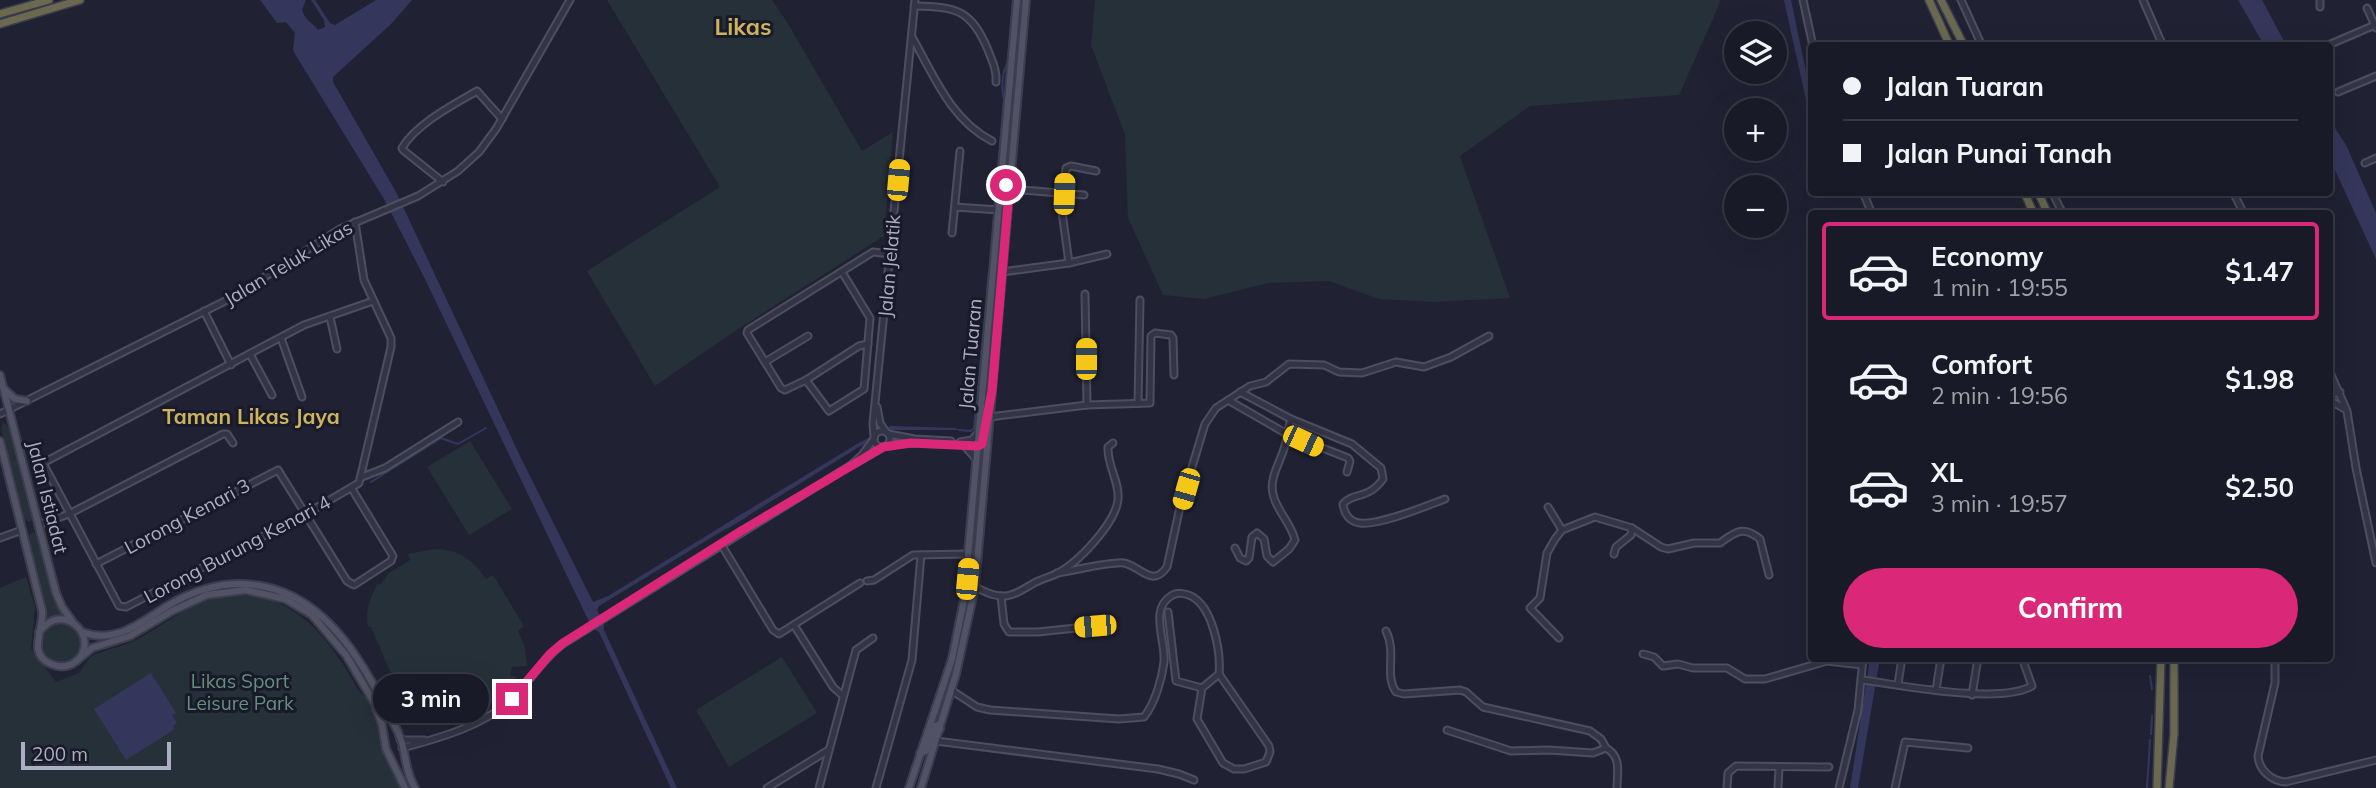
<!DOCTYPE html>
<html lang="en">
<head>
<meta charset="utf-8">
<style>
  body { margin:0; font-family:Mulish,sans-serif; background:#252733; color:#f1f3f6; height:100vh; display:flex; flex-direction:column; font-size:26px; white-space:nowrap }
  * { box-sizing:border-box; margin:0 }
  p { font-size:23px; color:#9fa1a7 }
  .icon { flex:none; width:38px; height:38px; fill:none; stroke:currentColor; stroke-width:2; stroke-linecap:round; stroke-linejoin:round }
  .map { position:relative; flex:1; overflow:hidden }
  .details { position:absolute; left:1808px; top:210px; width:525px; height:452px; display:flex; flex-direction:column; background:#181a27; border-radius:7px; box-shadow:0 7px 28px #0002,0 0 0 2px #363844 }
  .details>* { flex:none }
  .guide { position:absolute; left:1808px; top:42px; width:525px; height:154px; border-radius:7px; box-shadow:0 7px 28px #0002,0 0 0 2px #363844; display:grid; align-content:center; height:154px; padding:0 35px; background:#181a27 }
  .controls { position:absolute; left:1724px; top:21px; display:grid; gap:14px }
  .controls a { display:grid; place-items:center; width:63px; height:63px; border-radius:50%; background:#181a27; box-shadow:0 7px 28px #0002,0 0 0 2px #363844; font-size:35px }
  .scale { position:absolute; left:21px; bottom:18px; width:150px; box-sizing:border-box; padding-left:7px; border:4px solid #adaec2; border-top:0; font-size:19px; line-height:24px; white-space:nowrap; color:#adaec2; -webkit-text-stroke:5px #191a29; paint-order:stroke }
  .end { position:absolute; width:32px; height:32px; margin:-16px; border:9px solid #db2777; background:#fff; box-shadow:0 0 0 4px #fff }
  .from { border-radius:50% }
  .bubble { position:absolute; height:49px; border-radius:24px; background:#181a27; box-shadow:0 7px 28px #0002,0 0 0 2px #363844; font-size:23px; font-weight:700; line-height:49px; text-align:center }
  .car { position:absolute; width:21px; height:42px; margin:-21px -10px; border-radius:9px; box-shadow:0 0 5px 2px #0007; background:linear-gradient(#f5c518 24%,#345 0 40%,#f5c518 0 76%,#345 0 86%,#f5c518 0) }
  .guide b { display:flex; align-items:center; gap:24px; height:66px; font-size:26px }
  .guide b+b { border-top:2px solid #363844 }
  .guide i { width:18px; height:18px; background:#f1f3f6 }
  ul { padding:12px 0 0; list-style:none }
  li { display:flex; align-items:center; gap:21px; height:98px; margin:0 14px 10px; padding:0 21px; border:4px solid transparent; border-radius:7px }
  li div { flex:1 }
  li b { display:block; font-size:26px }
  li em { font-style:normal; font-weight:700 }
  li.on { border-color:#db2777 }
  li>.icon { width:63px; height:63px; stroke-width:1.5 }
  .button { display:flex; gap:14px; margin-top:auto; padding:14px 35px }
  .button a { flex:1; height:80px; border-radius:42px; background:#db2777; color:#fff; font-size:28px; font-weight:700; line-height:80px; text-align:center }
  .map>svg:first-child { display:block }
  .green { fill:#253038 }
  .water { fill:#34375b }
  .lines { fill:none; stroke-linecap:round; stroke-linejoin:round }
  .stream { stroke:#34375b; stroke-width:2 }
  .canal { stroke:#34375b; stroke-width:5 }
  .minor-casing { stroke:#4d4f60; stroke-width:9 }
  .major-casing { stroke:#3c3e4e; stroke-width:10 }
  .highway-casing { stroke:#3b3c4c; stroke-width:10 }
  .minor { stroke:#333445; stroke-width:5 }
  .major { stroke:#515265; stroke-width:6 }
  .highway { stroke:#6a6950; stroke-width:7 }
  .route { stroke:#db2777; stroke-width:9 }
  .labels { text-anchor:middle; stroke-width:6; stroke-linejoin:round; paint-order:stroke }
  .street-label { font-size:19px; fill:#adaec2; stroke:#191a29 }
  .park-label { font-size:19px; fill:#66907e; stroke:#191a29 }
  .neighbourhood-label { font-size:21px; font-weight:bold; fill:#ccb35e; stroke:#191a29 }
  .quarter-label { font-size:23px; font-weight:bold; fill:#ccb35e; stroke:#191a29 }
</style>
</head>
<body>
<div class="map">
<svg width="2376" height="788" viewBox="0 0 2376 788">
  <rect width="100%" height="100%" fill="#202234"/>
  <g class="green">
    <path d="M607,0H772L787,22L862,151L893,132L884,236L738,329L655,386L587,271L720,187Z"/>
    <path d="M1095,0H1721L1679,95L1530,106L1460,156L1510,298L1435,302L1379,299L1329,281L1268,283L1204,299L1163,295L1128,218L1125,135L1091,45Z"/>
    <path d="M3,423L6,424L12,434L34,517L30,522L22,519L1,428Z"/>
    <path d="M470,441L512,509L469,535L427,467Z"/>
    <path d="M33,532L39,536L55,596L64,616H56L46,620L45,608L27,537Z"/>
    <path d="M435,549C459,550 473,559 486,579L493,575L524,626L518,631L525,647L527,666L512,667L510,675L516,677L512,687L509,685C499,702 485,708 467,714L468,717C449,722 440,726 421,713L423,710L420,708L417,710L404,698L407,694L389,669L371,627H368C365,610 370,598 378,583L380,585L389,573L410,560L408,554Z"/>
    <path d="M26,577L35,607L31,649L56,682L79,673L90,657L96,654C109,649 123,646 136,640C160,628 181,609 206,601C282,578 325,630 357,688C362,696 370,698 374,707C380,721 379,735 383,749C387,762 394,775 400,788H0V588Z"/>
    <circle cx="61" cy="642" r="21"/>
    <path d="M782,657L817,713L729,767L696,710Z"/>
  </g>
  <g class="water">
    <path d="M260,0H306L302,10C306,22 312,22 318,30L325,27L324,20L311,0H315L330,23L335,25L376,0H412L391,24L333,77V82L397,194L520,456L593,602L608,596L729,522L732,525L599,606L597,610L604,623V630L677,788H671L599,632L592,628L425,279L384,199L295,54L293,50L295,33L286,22L277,23Z"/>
    <path d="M1784,0H1791L1811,96V107L1808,109Z"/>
    <path d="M2238,0H2262L2286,45H2264Z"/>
    <path d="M2329,119L2346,145L2376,213V259L2329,157Z"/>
    <path d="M891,426L956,428L959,430H892L859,447L741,520L739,516L742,514L857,444Z"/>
    <path d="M1870,658H1880L1858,788H1850Z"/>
    <path d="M151,673L176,713L172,715L177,723L173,726L175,729L126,760L94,709Z"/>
  </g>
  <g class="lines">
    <g class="stream">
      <path d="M995,203L1004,99C1001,89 1002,71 1008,62L1013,0"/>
      <path d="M991,255L994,218"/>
      <path d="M987,292L989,272"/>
      <path d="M959,430L971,431L974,428L987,299"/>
      <path d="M371,482L441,438L458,444L486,428"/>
      <path d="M2150,676L2152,689"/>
      <path d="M2151,734L2152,716"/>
      <path d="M2147,788L2150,740"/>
    </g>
    <path class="canal" d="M727,526L745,515"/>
    <defs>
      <g id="minor">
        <path d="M1803,0L1813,46"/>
        <path d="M1961,0L1982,46"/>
        <path d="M2143,0L2163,46"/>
        <path d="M2320,0V7"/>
        <path d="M914,6C956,7 971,9 988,50C992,61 997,70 996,82"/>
        <path d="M2367,8L2376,28"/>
        <path d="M912,37C934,76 951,120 992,141"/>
        <path d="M2326,46L2375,25"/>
        <path d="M2338,92L2376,76"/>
        <path d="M2365,163L2376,158"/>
        <path d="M443,182L403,150L402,148C416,124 453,105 477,91L502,119"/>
        <path d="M1009,189L1084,195"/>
        <path d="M1863,192L1872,214"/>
        <path d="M2052,192L2063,214"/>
        <path d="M2233,192L2244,214"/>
        <path d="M955,207L999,210"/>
        <path d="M355,222L364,280L391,338V347L359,483L304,515L126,607L119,606L43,463L304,325L373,301"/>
        <path d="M952,233L960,151"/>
        <path d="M1069,263L1062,212L1066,168L1071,166L1096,171"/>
        <path d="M1002,272L1069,263L1107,254"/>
        <path d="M1085,294L1087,405"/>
        <path d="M204,311L231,365"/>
        <path d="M330,317L337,349"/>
        <path d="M281,338L302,397"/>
        <path d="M868,344L859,346L806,380L785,390L781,388L747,333L748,330L873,252L891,254"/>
        <path d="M250,354L272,395"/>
        <path d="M765,362L808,336"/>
        <path d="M2329,370L2347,411L2356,468L2376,563"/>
        <path d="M806,380L829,411L864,389L870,318L842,272"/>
        <path d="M1240,392L1291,419L1352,444L1381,468L1383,479C1368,500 1353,492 1343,504C1344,514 1350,522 1360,523C1378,526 1426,506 1445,499"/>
        <path d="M2329,395L2340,392"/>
        <path d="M1228,400L1287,434C1287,454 1268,474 1273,494C1276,510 1291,523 1295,540L1289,549L1273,562L1267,556L1264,539L1257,533L1252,537L1249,558L1246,561L1240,558L1235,548"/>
        <path d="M2329,400L2345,409"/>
        <path d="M1138,403L1140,300"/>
        <path d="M877,407L880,423L886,432"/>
        <path d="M0,414L233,297L340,229L418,196L458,171L479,152L496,129L570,0"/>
        <path d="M989,417L1087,405L1150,403L1151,336L1155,333L1171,335L1173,338L1174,375"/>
        <path d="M1291,419L1287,434L1348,458L1350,461L1347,472"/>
        <circle cx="882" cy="439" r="8"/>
        <path d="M888,434L915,439L951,441"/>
        <path d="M874,437L873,423L915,0"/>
        <path d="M960,442L972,440L978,433"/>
        <path d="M887,445L911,443L964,445L976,459"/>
        <path d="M854,464L882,448"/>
        <path d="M362,477L385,468L458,422"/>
        <path d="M1548,507L1562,530"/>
        <path d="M38,525L69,514L223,434H227L233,443"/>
        <path d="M0,538L22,530"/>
        <path d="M721,544L773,630L779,634L860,583"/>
        <path d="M1614,554L1616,547L1631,535L1632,528"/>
        <path d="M96,564L278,470L347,581L354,585L391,561L393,556L352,489"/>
        <path d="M1057,573C1072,571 1112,561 1124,563C1142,567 1152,588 1167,567L1180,507L1205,424L1216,408L1250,386L1266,382L1289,364L1324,365L1339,372L1362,373L1396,362L1424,367L1451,357L1489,336"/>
        <path d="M867,581L874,580L913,555L969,554"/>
        <path d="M975,587C986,592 994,597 1006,596C1017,595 1026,587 1036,582C1042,579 1049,577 1056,574C1077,564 1115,524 1118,500C1120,482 1107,466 1108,447L1113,443"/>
        <path d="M1001,596L1004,624L1009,632H1038L1095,626L1098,628"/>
        <path d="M1168,612L1176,681L1202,688"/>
        <path d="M794,625L833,687L843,696"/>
        <path d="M1386,631C1397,653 1384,675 1396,692L1404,694L1460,690L1466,692L1483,707L1590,731L1601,739L1606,748"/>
        <path d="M1559,638L1530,608L1540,598L1547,553L1555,539L1562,530L1595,517L1632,528L1661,547L1668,549L1694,543H1720C1735,532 1743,525 1760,539L1769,575"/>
        <path d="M1643,654L1654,657L1663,666L1678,664L1693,668H1727L1745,679H1765L1827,661L1862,665"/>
        <path d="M2275,658V683L2258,756C2259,770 2271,781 2286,782L2376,760"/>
        <path d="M1219,674L1269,746L1270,752L1266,762L1244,769H1234L1223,763L1197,719L1202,688Z"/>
        <path d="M1862,680C1901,685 1999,705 2032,686L2022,658"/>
        <path d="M1898,684L1902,658"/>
        <path d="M951,690L977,707L990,710L1119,719L1144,717C1155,703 1162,679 1164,662C1166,641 1149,609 1171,596C1177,592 1185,593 1191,596C1213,607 1221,652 1219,674"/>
        <path d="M1936,690L1941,658"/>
        <path d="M1972,695L1978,658"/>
        <path d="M1447,730L1511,751L1549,750L1593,753L1606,748C1622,757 1617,772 1617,788"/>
        <path d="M400,740H424"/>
        <path d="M936,741L1158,769L1179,774L1194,780"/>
        <path d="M402,748C440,738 487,725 515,696C532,678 544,658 563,644L851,465L862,455L874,439"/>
        <path d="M767,788L827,751"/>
        <path d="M819,788L856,650L873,638"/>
        <path d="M876,788L912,660L921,555"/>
        <path d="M1727,788L1728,773L1736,766L1829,767"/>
        <path d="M1778,788L1779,767"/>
        <path d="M1839,788L1858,710L1863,658"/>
        <path d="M1895,788L1905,742L1968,748"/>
      </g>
      <g id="major">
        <path d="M0,375L56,593L62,607L72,621"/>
        <path d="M4,389L15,399L27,401"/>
        <path d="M0,441L42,610C45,628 26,654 51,664C58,667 66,667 72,664C105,645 66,596 39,632"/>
        <path d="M964,445L979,446"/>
        <path d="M82,632C116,645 141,622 169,605C198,588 228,580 261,586C333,599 368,673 398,732C399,736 401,739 402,743C406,758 406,773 415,788"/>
        <path d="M75,662L92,648L130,636L172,611L207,595L246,590L285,599L312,615L346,655L375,704L382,725L386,749L405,788"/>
        <path d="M920,753L926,751L935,726L938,725L940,729"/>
        <path d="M909,788L952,659L964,600L1017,0"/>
        <path d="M921,788L956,674L975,587L1026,0"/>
      </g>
      <g id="highway">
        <path d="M1929,0L1950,46"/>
        <path d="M1941,0L1964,46"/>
        <path d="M0,14L49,0"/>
        <path d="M0,24L80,0"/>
        <path d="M2024,192L2034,214"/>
        <path d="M2038,192L2048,214"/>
        <path d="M2157,788L2161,658"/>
        <path d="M2169,788L2174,734V658"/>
      </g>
    </defs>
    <use href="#minor" class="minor-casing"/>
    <use href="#major" class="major-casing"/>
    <use href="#highway" class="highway-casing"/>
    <use href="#minor" class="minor"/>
    <use href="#major" class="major"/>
    <use href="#highway" class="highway"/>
  </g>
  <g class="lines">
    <path class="route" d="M512,699L550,654L563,643L741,531L883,447L911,443L978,446L982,444L992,391L1010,180L1006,185"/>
  </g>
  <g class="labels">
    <g class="street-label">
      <text transform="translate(288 263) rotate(-31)" y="7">Jalan Teluk Likas</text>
      <text transform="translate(889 266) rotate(-85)" y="7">Jalan Jelatik</text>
      <text transform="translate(970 354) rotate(-85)" y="7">Jalan Tuaran</text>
      <text transform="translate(48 497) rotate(76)" y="7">Jalan Istiadat</text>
      <text transform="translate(187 516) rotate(-28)" y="7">Lorong Kenari 3</text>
      <text transform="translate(237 549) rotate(-28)" y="7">Lorong Burung Kenari 4</text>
    </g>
    <g class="park-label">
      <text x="240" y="688">Likas Sport<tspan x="240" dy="22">Leisure Park</tspan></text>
    </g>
    <g class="neighbourhood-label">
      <text x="251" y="424">Taman Likas Jaya</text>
    </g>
    <g class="quarter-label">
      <text x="743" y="35">Likas</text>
    </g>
  </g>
</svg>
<div class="controls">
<a><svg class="icon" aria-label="layers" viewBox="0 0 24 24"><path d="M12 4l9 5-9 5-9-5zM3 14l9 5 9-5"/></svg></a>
<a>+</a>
<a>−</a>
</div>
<div class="scale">200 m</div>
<i class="end from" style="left:1006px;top:185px"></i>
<i class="end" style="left:512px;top:699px"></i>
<div class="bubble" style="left:373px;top:674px;width:116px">3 min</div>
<i class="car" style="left:898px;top:180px;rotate:5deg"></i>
<i class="car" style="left:1064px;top:194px;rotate:2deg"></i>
<i class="car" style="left:1086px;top:359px;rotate:0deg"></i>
<i class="car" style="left:1303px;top:441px;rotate:115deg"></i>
<i class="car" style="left:1186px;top:489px;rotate:196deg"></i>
<i class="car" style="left:967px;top:579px;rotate:5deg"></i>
<i class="car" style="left:1095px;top:626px;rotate:265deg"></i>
<div class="guide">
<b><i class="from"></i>Jalan Tuaran</b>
<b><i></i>Jalan Punai Tanah</b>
</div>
<section class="details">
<ul>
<li class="on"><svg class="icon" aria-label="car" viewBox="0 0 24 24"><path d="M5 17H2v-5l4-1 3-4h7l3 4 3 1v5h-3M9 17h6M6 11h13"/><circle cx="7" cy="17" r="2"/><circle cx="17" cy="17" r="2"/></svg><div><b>Economy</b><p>1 min · 19:55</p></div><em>$1.47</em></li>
<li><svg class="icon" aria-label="car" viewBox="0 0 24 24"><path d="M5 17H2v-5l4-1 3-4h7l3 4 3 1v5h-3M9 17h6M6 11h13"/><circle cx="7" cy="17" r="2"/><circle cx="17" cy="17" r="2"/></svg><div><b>Comfort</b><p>2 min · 19:56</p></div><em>$1.98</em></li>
<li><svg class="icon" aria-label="car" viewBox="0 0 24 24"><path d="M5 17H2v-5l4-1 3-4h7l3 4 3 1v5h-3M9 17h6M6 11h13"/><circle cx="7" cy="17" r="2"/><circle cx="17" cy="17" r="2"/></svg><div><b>XL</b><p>3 min · 19:57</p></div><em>$2.50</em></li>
</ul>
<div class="button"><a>Confirm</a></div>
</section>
</div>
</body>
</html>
